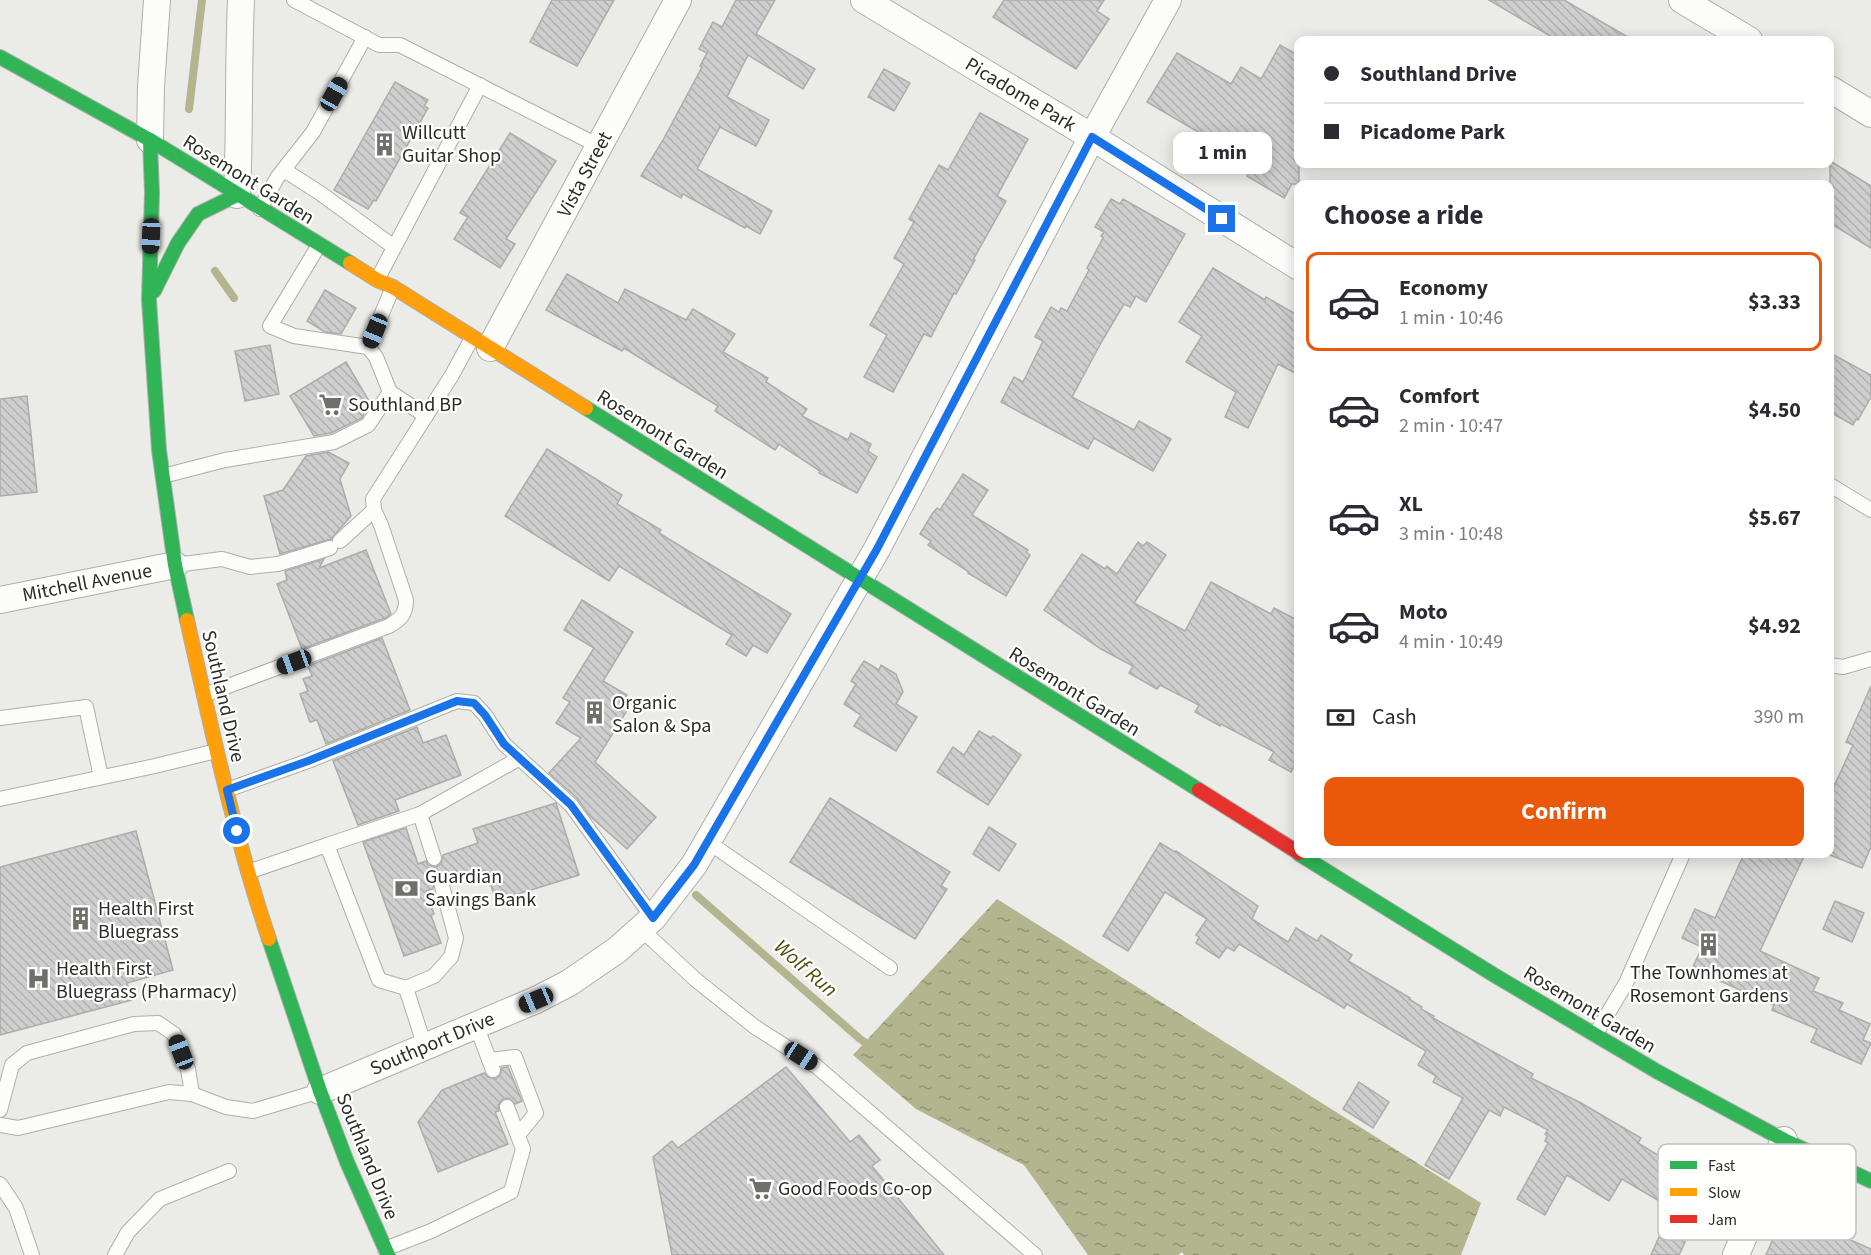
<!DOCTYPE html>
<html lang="en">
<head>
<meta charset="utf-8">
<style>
  body { margin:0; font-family:"Source Sans 3",sans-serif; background:#f2f2f3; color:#2b2b33; height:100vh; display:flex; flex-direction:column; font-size:22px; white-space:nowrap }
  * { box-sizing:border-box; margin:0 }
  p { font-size:20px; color:#7c7c81 }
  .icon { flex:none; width:33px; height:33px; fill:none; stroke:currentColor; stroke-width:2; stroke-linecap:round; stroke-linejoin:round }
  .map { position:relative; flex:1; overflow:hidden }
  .sheet { position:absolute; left:1294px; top:180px; width:540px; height:678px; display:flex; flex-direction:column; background:#fff; border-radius:12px; box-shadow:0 3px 15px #0003 }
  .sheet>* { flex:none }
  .guide { position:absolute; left:1294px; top:36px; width:540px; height:132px; border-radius:12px; box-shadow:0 3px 15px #0003; display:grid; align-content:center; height:132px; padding:0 30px; background:#fff }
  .end { position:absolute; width:27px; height:27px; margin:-14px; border:8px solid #1a73e8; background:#fff; box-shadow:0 0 0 3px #fff }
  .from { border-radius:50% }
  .bubble { position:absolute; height:42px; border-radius:12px; background:#fff; box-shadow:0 3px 15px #0003; font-size:20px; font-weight:700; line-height:42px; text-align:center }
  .car { position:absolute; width:18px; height:36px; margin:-18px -9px; border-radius:8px; box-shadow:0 0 4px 2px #0007; background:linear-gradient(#222 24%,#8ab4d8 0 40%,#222 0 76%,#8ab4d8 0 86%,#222 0) }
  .guide b { display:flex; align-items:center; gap:21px; height:57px; font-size:22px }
  .guide b+b { border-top:2px solid #e1e1e2 }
  .guide i { width:15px; height:15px; background:#2b2b33 }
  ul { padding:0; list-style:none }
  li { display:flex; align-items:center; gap:18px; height:99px; margin:0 12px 9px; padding:0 18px; border:3px solid transparent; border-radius:12px }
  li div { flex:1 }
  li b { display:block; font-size:22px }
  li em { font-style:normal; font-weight:700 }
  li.selected { border-color:#ea580c }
  li>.icon { width:54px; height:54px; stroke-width:1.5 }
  h2 { padding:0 30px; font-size:27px; line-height:72px }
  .pay { display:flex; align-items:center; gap:15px; height:66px; padding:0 30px; font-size:22px }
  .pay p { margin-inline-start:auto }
  .button { display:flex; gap:12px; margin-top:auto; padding:12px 30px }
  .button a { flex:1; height:69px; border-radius:12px; background:#ea580c; color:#fff; font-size:24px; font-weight:700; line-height:69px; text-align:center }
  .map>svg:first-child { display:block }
  .water { fill:url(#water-ripples) }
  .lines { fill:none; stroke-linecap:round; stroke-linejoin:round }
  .stream { stroke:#b3b58f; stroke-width:8 }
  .building { fill:url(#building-back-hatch); stroke:#acacaa; stroke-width:1.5 }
  .lane-casing { stroke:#aeaeac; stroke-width:16 }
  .street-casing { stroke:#aeaeac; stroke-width:28 }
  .fast-casing { stroke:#aeaeac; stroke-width:16 }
  .slow-casing { stroke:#aeaeac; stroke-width:16 }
  .jam-casing { stroke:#aeaeac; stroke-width:16 }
  .lane { stroke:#fcfcfb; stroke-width:14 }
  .street { stroke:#fcfcfb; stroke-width:26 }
  .fast { stroke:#30b455; stroke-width:14 }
  .slow { stroke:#ff9f0a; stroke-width:14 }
  .jam { stroke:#e5322d; stroke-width:14 }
  .route { stroke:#1a73e8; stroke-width:8 }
  .labels { text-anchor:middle; stroke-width:4.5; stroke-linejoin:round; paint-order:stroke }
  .street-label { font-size:20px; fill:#2c2c2a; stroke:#fffffe }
  .poi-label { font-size:20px; fill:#2c2c2a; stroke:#fffffe; text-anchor:start }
  .water-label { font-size:21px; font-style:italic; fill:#4d4e0e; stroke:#fffffe }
  .key { fill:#fffffe; stroke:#c0c0be; stroke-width:1.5 }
  .key-label { font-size:16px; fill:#2c2c2a }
</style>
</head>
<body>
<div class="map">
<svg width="1871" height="1255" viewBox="0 0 1871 1255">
  <defs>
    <pattern id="water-ripples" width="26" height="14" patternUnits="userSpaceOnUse" patternTransform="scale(1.5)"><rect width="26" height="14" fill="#b3b58f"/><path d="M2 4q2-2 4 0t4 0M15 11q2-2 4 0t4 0" fill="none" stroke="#929375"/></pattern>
    <pattern id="building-back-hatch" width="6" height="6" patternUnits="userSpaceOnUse" patternTransform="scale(1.5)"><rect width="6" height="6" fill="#cfcece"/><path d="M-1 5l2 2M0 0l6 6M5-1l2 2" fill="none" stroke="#b2b1b1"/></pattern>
  </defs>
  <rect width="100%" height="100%" fill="#ebebe7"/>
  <path class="water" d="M997,899L1481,1203L1461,1255H1184L1182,1252L1178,1255H1088L1024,1165L916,1109L853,1055Z"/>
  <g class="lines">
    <g class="stream">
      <path d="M189,109L202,0"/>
      <path d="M215,271L234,298"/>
      <path d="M696,895L860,1039L873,1048"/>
    </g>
  </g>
  <g class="building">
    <path d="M552,0H614L577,66L530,42Z"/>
    <path d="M736,0H775L756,34L815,69L803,89L748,55L727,97L769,120L756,146L720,127L697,169L772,211L760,234L746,226L745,228L683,194L681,198L641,176L663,140L702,67L700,66L707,53L699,49L713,22L722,27Z"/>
    <path d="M1004,0H1104L1097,11L1109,19L1076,69L993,17Z"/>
    <path d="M1489,0H1564L1633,40H1557Z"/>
    <path d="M1280,45L1299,56V184H1292L1284,198L1247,176L1249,173L1195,142L1200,133L1147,102L1177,53L1231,84L1241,67L1261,79Z"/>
    <path d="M884,69L910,83L894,111L868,97Z"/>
    <path d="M395,82L428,100L424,106L428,108L376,201L374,200L368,209L334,190Z"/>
    <path d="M980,113L1028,139L997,196L1006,201L973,260H975L956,294L954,293L931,337L924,334L893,392L864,377L887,335L870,325L904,264L894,258L914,222L909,219L939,165L948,170Z"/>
    <path d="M510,133L556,161L506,239L515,244L500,268L454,239L468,217L460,213Z"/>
    <path d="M1830,161L1871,186V248L1830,223Z"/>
    <path d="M1111,199L1120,204L1123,199L1185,234L1146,302L1136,296L1130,307L1124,304L1102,341L1072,397L1134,430L1139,421L1171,439L1153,471L1094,438L1088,449L1001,402L1014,377L1023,382L1043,341L1035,337L1051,307L1059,312L1061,308L1067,311L1089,270L1087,268L1103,238L1101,236L1104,232L1095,227Z"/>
    <path d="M1213,268L1265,300L1266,297L1299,316V375L1278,364L1248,428L1225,417L1236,392L1186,362L1202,336L1179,322Z"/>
    <path d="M567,274L618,303L625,289L686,320L693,309L735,334L723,352L768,378L766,382L807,409L802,416L848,440L851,433L871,444L868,451L877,457L857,493L819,473L820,471L779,444L775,450L715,411L718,406L624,348L622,351L546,310Z"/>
    <path d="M325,290L356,308L341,334L325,332L307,321Z"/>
    <path d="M270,345L279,394L245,401L235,351Z"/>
    <path d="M1830,353L1871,375V397L1858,420L1856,419L1853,425L1830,412Z"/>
    <path d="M346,362L369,401L360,407L364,414L362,418L331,433L314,436L290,396Z"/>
    <path d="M27,396L37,492L0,496V399Z"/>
    <path d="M547,449L622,495L617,504L661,530L659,533L791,614L767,653L753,645L746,656L726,644L732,635L619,566L609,581L505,516Z"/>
    <path d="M328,452L349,463L340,479L351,516L331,539L280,554L264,496L283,490L306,456Z"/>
    <path d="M963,474L988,490L972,515L1028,550L1026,552L1030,555L1006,596L968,573L969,572L928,545L931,541L920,534L932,514L937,508L940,510Z"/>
    <path d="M1138,542L1143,546L1147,542L1166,555L1134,603L1185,631L1211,582L1271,614L1274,608L1299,621V757L1291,772L1269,760L1274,752L1221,724L1220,726L1195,712L1199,705L1160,685L1157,689L1129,673L1133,666L1101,649L1044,610L1082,554L1105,569L1107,566L1117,574Z"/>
    <path d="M366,550L391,614L385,618L302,649L277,584L287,580L285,571L324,559L319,568Z"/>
    <path d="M582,600L633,632L603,681L627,695L624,700L631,704L595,762L656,817L627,849L590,816L577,798L549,773L581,738L556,723L570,702L563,698L594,648L564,630Z"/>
    <path d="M382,638L410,710L326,744L317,720L310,722L300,694L308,691L303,679L312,676L308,666Z"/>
    <path d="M864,661L879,670L881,665L896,674L903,692L896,704L917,717L896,751L854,726L861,715L844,704L856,684L851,681Z"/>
    <path d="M1871,686V847L1862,868L1830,855V795L1853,745L1846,742Z"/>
    <path d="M417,727L423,743L446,735L461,775L395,800L399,811L358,825L333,761Z"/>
    <path d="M979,731L991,738L993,736L1021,755L988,805L937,772L953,747L964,755Z"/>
    <path d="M830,798L950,872L941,886L947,889L915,939L790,862Z"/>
    <path d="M556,803L579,875L496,901L486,870L450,883L445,878H439L434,883L433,889L426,891L434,914L431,915L441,943L404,956L363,842L406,828L418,864L426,861L428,865L436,867L441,864L443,855L478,843L473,829Z"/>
    <path d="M989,827L1016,844L999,871L973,854Z"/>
    <path d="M136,831L173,970L127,983L132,1000L0,1035V867Z"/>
    <path d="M1160,843L1175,852L1176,851L1258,906L1252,919L1288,942L1296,928L1317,941L1321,935L1352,955L1348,961L1410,998L1409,999L1422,1007L1421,1009L1434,1016L1433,1018L1533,1074L1531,1078L1581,1103L1641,1138L1638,1143L1677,1167L1682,1154L1697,1161L1698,1157L1730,1171L1720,1193L1712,1190L1705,1207L1702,1206L1679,1255H1651L1671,1210L1660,1205L1661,1202L1622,1179L1609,1201L1567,1175L1545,1215L1517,1199L1548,1143L1545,1141L1547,1136L1545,1134L1548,1130L1504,1107L1500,1116L1489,1110L1449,1179L1425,1165L1463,1098L1433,1082L1436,1076L1418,1065L1426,1051L1347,1004L1344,1008L1239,944L1234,951L1227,947L1219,958L1196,943L1199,937L1196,935L1207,919L1165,892L1128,951L1103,936Z"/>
    <path d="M1744,854H1805L1760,951L1819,978L1813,991L1843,1003L1839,1010L1870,1024L1863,1040L1871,1043L1861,1064L1811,1042L1817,1029L1772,1010L1774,1005L1700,972L1701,971L1693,967L1702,947L1682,938L1695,909L1715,918Z"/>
    <path d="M1835,901L1864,913L1852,942L1823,929Z"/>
    <path d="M508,1067L522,1101L515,1104L509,1098L503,1099L498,1105L499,1111L495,1112L508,1144L438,1172L418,1122L442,1090L484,1073L488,1077L496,1079L500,1075L502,1068Z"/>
    <path d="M786,1067L850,1142L859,1135L880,1160L872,1166L944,1255H672L653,1157L672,1141L678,1148Z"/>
    <path d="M1359,1082L1389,1102L1373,1128L1343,1109Z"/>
    <path d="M1785,1211L1871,1249V1255H1766Z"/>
  </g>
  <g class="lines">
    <defs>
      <g id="lane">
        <path d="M294,0L379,45H400L599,146"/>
        <path d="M284,170L320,193L394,247"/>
        <path d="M260,209L277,178L313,132L365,37"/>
        <path d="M319,245L270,326L294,336L368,347"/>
        <path d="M377,280L480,85"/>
        <path d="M390,392L426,416"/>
        <path d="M163,476L225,460L334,442L368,425L390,392L376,357L368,347L393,287"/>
        <path d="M1830,485L1871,510"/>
        <path d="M340,541L374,510"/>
        <path d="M175,565L222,559L250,567L278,564L330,548"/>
        <path d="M1830,665L1843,667L1871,659"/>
        <path d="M204,695L389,626C401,619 406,614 406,600L381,525L374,510L373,499L452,375L472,338"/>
        <path d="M0,718L86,707L101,777"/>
        <path d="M227,790L308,761L457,701L474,703L485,715L504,744L571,805L653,918"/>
        <path d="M0,799L155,766L216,751"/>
        <path d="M420,814L520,758"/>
        <path d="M708,842L890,968"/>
        <path d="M434,858L420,814L327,845L379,980L406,988L434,976L451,957L456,938L442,886"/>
        <path d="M248,872L327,845"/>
        <path d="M641,929L696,980L755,1027L816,1066L1035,1255"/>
        <path d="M406,988L425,1047"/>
        <path d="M476,1025L493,1070"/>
        <path d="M1595,1035L1626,983L1683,854"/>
        <path d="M489,1060L515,1057L536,1113L518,1135"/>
        <path d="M0,1110L12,1065L27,1053L134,1024L158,1023L174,1034L188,1069L192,1094"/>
        <path d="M0,1125L18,1128L169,1092L192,1094L226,1107L253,1111L320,1091"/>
        <path d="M0,1184L16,1208L32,1255"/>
        <path d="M385,1249L431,1231L511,1192L523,1149L507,1107"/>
        <path d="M115,1255L128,1232L160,1199L229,1171"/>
      </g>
      <g id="street">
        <path d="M864,0L1092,137L1299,267"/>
        <path d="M1682,0L1749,40"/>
        <path d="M1830,89L1871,114"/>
        <path d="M150,140L151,87L157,0"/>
        <path d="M237,195C240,130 238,65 241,0"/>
        <path d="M490,348L678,0"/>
        <path d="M0,600L175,565"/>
        <path d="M320,1091L536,1000L569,983L617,950L653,918L694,865L877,549L1092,137L1168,0"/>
        <path d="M1736,1255L1784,1140"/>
      </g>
      <g id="fast">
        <path d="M0,57L150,140L350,263"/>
        <path d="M150,140L152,193L149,300L159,450L175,565L187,620"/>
        <path d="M154,291L178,243L198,214L237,195"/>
        <path d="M586,408L1199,790"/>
        <path d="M1299,854L1494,975L1658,1072L1784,1140L1871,1181"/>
        <path d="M269,939L320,1091L347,1162L388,1255"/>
      </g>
      <g id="slow">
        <path d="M350,263L377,280L393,287L586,408"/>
        <path d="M187,620C211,727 234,835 269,939"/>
      </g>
      <path id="jam" d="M1199,790L1299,853"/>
    </defs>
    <use href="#lane" class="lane-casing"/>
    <use href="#street" class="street-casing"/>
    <use href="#fast" class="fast-casing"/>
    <use href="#slow" class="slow-casing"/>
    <use href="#jam" class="jam-casing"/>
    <use href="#lane" class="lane"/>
    <use href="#street" class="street"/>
    <use href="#fast" class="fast"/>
    <use href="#slow" class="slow"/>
    <use href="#jam" class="jam"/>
  </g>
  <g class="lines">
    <path class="route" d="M237,831L227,790L308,761L457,701L474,703L485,715L504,744L571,805L653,918L694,865L877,549L1092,137L1222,219"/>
  </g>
  <defs>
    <symbol id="building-bare" viewBox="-9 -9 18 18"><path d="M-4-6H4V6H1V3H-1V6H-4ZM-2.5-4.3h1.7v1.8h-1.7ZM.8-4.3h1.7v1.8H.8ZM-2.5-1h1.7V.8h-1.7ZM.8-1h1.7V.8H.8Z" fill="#6f6f6c" stroke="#fffffe" stroke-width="2.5" paint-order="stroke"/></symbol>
    <symbol id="supermarket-bare" viewBox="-9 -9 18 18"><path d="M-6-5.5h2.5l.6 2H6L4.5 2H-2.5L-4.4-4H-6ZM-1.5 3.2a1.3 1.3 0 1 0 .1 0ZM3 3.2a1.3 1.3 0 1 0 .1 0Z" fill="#6f6f6c" stroke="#fffffe" stroke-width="2.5" paint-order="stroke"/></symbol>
    <symbol id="bank-bare" viewBox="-9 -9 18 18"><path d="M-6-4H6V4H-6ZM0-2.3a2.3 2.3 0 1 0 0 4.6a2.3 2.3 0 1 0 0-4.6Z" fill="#6f6f6c" stroke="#fffffe" stroke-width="2.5" paint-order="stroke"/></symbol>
    <symbol id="hospital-bare" viewBox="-9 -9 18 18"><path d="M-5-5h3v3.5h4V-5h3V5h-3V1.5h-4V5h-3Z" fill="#6f6f6c" stroke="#fffffe" stroke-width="2.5" paint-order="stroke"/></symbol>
  </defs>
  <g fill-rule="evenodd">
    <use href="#building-bare" x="368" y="128" width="33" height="33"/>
    <use href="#supermarket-bare" x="314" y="388" width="33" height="33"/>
    <use href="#building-bare" x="578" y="696" width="33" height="33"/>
    <use href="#bank-bare" x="390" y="872" width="33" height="33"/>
    <use href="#building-bare" x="64" y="902" width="33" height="33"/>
    <use href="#building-bare" x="1692" y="928" width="33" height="33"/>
    <use href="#hospital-bare" x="22" y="962" width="33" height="33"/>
    <use href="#supermarket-bare" x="744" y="1172" width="33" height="33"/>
  </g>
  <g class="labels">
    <g class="street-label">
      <text transform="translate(1021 94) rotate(31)" y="7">Picadome Park</text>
      <text transform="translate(584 174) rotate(-62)" y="7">Vista Street</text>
      <text transform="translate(249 179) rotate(32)" y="7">Rosemont Garden</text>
      <text transform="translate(663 434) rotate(32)" y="7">Rosemont Garden</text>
      <text transform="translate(87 582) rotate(-11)" y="7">Mitchell Avenue</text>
      <text transform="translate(1075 691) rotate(32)" y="7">Rosemont Garden</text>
      <text transform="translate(224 696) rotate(77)" y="7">Southland Drive</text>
      <text transform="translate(1590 1009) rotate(31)" y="7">Rosemont Garden</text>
      <text transform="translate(432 1043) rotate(-23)" y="7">Southport Drive</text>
      <text transform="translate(368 1156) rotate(68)" y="7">Southland Drive</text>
    </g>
    <g class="poi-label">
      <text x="402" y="139">Willcutt<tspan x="402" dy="23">Guitar Shop</tspan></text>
      <text x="348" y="411">Southland BP</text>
      <text x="612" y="709">Organic<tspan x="612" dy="23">Salon &amp; Spa</tspan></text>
      <text x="425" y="883">Guardian<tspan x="425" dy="23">Savings Bank</tspan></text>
      <text x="98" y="915">Health First<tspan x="98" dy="23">Bluegrass</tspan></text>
      <text x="56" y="975">Health First<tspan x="56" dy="23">Bluegrass (Pharmacy)</tspan></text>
      <text x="1709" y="979" text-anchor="middle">The Townhomes at<tspan x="1709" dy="23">Rosemont Gardens</tspan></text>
      <text x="778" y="1195">Good Foods Co-op</text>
    </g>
    <g class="water-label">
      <text transform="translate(806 968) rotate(41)" y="7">Wolf Run</text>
    </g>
  </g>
  <rect x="1658" y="1144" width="198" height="96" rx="9" class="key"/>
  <rect x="1670" y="1161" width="27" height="8" fill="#30b455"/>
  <rect x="1670" y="1188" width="27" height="8" fill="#ff9f0a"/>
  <rect x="1670" y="1215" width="27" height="8" fill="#e5322d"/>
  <g class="key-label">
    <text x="1708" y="1171">Fast</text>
    <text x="1708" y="1198">Slow</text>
    <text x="1708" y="1225">Jam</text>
  </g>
</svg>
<i class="end from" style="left:237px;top:831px"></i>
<i class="end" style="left:1222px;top:219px"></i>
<div class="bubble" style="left:1173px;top:132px;width:99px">1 min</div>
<i class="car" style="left:334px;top:94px;rotate:29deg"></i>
<i class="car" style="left:151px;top:236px;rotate:182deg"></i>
<i class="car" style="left:375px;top:331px;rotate:202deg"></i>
<i class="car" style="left:294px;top:662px;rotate:250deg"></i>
<i class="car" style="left:536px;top:1000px;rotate:247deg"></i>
<i class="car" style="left:181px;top:1052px;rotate:339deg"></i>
<i class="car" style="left:801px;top:1056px;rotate:123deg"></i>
<div class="guide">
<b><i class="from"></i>Southland Drive</b>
<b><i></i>Picadome Park</b>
</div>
<section class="sheet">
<h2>Choose a ride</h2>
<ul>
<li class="selected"><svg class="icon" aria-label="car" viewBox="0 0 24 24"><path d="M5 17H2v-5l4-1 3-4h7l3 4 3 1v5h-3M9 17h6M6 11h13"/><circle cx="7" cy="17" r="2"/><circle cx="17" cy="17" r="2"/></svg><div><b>Economy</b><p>1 min · 10:46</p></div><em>$3.33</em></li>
<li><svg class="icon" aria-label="car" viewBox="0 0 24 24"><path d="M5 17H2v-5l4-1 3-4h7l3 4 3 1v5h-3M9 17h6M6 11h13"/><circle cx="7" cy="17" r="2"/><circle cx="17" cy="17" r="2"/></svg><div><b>Comfort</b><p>2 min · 10:47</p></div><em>$4.50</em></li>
<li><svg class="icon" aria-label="car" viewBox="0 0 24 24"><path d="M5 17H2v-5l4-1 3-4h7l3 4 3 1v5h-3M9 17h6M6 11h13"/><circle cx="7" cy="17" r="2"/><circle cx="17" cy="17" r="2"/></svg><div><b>XL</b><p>3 min · 10:48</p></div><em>$5.67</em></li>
<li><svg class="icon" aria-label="car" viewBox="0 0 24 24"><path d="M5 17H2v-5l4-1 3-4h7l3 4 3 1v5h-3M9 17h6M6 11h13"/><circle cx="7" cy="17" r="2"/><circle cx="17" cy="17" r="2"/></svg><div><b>Moto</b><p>4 min · 10:49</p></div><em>$4.92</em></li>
</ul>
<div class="pay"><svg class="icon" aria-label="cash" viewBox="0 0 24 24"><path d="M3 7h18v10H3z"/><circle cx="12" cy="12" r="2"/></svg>Cash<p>390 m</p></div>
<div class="button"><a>Confirm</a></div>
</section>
</div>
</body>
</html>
